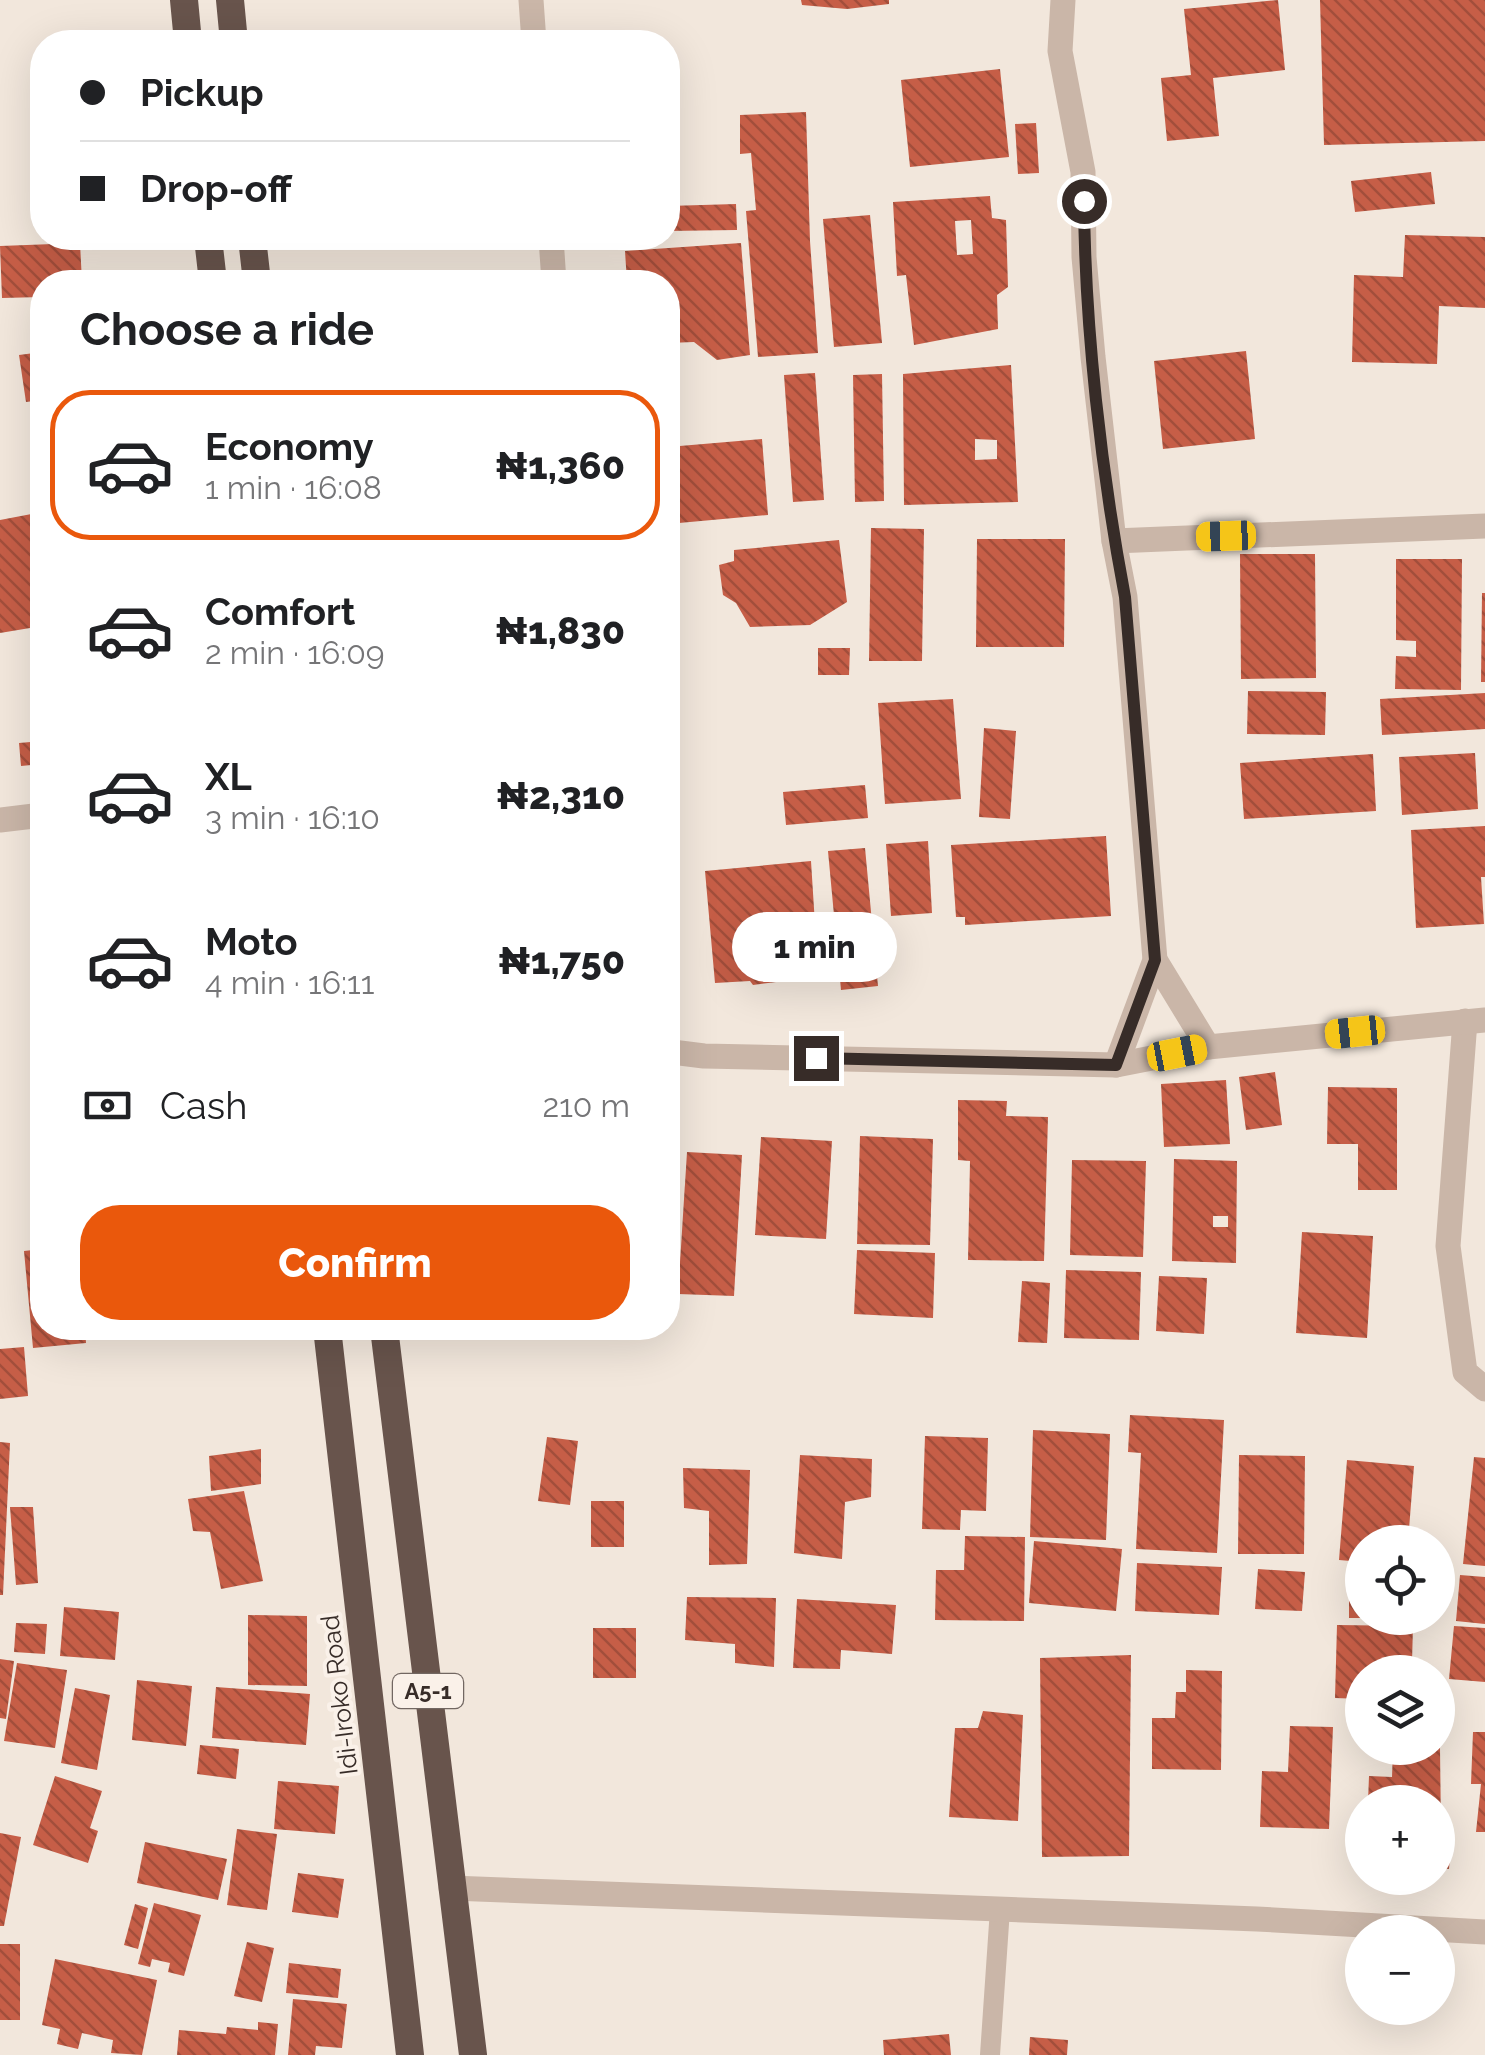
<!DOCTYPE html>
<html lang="en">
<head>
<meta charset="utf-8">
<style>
  body { margin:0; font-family:Raleway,sans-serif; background:#f2f2f2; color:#202124; height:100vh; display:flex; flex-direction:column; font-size:38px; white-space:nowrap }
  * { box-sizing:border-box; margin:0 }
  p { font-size:32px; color:#757577 }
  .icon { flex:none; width:55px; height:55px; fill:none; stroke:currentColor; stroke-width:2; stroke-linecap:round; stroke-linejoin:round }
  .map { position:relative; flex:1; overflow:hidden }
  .side { position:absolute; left:30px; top:270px; width:650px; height:1070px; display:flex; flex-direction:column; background:#fff; border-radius:40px; box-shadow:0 10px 40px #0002 }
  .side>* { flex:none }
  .hud { position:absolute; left:30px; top:30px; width:650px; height:220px; border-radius:40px; box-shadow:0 10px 40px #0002; display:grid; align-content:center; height:220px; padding:0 50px; background:#fff }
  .buttons { position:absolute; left:1345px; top:1525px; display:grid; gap:20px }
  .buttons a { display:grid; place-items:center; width:110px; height:110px; border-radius:50%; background:#fff; box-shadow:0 10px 40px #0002; font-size:50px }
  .end { position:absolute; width:45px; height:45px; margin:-22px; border:12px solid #372c28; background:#fff; box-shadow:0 0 0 5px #fff }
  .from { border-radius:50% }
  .bubble { position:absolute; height:70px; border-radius:35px; background:#fff; box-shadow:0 10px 40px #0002; font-size:32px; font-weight:800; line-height:70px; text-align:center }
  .car { position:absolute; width:30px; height:60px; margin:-30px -15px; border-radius:12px; box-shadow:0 0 8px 2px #0007; background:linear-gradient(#f5c518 24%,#345 0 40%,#f5c518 0 76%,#345 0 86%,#f5c518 0) }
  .hud b { display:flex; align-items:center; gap:35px; height:95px; font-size:38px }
  .hud b+b { border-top:2px solid #e0e0e0 }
  .hud i { width:25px; height:25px; background:#202124 }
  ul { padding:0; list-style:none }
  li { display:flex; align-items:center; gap:30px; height:150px; margin:0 20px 15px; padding:0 30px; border:5px solid transparent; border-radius:40px }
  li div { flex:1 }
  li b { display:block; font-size:38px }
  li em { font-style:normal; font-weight:800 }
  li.active { border-color:#ea580c }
  li>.icon { width:90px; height:90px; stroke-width:1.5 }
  h2 { padding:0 50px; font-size:45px; line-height:120px }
  .pay { display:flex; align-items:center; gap:25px; height:110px; padding:0 50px; font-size:38px }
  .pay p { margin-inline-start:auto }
  .button { display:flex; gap:20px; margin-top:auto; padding:20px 50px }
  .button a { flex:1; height:115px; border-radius:40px; background:#ea580c; color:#fff; font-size:40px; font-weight:800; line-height:115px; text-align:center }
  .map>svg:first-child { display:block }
  .building { fill:url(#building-back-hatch); fill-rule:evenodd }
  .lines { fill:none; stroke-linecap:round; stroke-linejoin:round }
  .service { stroke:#cab6a8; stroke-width:20 }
  .minor { stroke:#cab6a8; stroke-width:25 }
  .trunk { stroke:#68544c; stroke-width:28 }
  .route { stroke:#372c28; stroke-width:12 }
  .labels { text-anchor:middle; stroke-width:8; stroke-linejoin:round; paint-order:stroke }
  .shield { fill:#faf1e9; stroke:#726762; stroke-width:2.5 }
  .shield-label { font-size:22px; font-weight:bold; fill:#372c28 }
  .street-label { font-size:25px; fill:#372c28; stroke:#faf1e9 }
</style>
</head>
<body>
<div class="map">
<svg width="1485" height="2055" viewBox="0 0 1485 2055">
  <defs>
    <pattern id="building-back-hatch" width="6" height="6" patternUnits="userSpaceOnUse" patternTransform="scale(2.5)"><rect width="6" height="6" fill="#c65e47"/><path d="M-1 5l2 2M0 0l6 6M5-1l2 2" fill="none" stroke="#a24e3b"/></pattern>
  </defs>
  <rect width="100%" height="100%" fill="#f2e7dc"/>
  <g class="building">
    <path d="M801,0H889V4L847,9L802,5Z"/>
    <path d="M1278,0L1285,70L1213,78L1219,136L1167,141L1161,78L1191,75L1184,9Z"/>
    <path d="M1320,0H1485V141L1324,145Z"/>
    <path d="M1000,69L1009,157L910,167L901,80Z"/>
    <path d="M806,112L810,241L818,353L758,357L746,211L756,210L751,153L740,154V115Z"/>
    <path d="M1036,123L1039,173L1018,174L1015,124Z"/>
    <path d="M1431,172L1435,204L1355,212L1351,181Z"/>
    <path d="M990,196L992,218L1006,220L1008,287L997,295L998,329L914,345L906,275L897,276L893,202ZM971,220L973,254L957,255L955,221Z"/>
    <path d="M736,204L737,230L668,231V206Z"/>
    <path d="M870,215L882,343L834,347L823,219Z"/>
    <path d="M1405,235L1485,237V308L1439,306L1437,364L1352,362L1354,275L1403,277Z"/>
    <path d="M80,243L82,282H42V297L2,298L0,246Z"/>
    <path d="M741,243L750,355L717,360L694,342L668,343V282H627L625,251Z"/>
    <path d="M1246,351L1255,439L1163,449L1154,361Z"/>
    <path d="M42,352V400L26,402L19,355Z"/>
    <path d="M1011,365L1018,502L904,505L903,374ZM975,439L997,440V459L975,460Z"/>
    <path d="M815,373L824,500L793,502L784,375Z"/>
    <path d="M882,374L884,501L855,502L853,375Z"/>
    <path d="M762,439L768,515L668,524V447Z"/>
    <path d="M42,512V626L0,633V520Z"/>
    <path d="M871,528L924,529L922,661H869Z"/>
    <path d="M977,539H1065L1064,647H976Z"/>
    <path d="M839,540L847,602L810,625L750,627L736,603L723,595L719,565L734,561V550Z"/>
    <path d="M1240,554H1315L1316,678L1241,679Z"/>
    <path d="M1396,559H1462L1461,690L1395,689L1396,656L1416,657V641L1396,640Z"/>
    <path d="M1482,593H1485V682H1481Z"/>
    <path d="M818,648H850L849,675H818Z"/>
    <path d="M1248,691L1326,692L1325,735L1247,734Z"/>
    <path d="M1485,693V729L1382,735L1380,699Z"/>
    <path d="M953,699L961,799L885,804L878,703Z"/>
    <path d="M984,728L1016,731L1010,819L979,817Z"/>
    <path d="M42,741V764L21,766L19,743Z"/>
    <path d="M1475,753L1478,809L1402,815L1399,757Z"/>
    <path d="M1373,754L1376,811L1244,819L1240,763Z"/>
    <path d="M865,785L868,818L786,825L783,792Z"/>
    <path d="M1485,826V877H1481L1484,924L1416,928L1411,830Z"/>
    <path d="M1106,836L1111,916L965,925V917H956L951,845Z"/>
    <path d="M928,841L932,913L891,916L886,844Z"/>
    <path d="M865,848L878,986L841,990L828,851Z"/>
    <path d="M811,861L818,972L796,976L792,980L753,985L750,981L715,983L705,871Z"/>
    <path d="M1275,1072L1282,1125L1246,1130L1239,1077Z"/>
    <path d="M1226,1080L1230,1144L1164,1147L1161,1084Z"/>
    <path d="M1328,1087L1397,1088V1190H1358V1144H1327Z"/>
    <path d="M958,1100L1007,1101L1006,1116L1048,1117L1044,1261L968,1260L970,1161L958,1160Z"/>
    <path d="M860,1136L933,1139L930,1245L857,1244Z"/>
    <path d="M761,1137L832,1141L826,1239L755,1235Z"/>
    <path d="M687,1152L742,1155L734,1296L678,1294Z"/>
    <path d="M1174,1159L1237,1161L1236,1263L1172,1261ZM1213,1216H1228V1227H1213Z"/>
    <path d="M1072,1160L1146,1161L1143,1257L1070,1255Z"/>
    <path d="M1302,1232L1373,1236L1367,1338L1296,1333Z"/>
    <path d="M42,1249V1328H85L86,1343L33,1348L24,1251Z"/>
    <path d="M857,1250L935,1253L933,1318L854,1314Z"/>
    <path d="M1066,1270L1141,1272L1139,1340L1064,1338Z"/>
    <path d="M1159,1276L1207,1278L1204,1334L1156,1331Z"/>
    <path d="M1022,1281L1050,1283L1047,1343L1018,1342Z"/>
    <path d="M24,1347L28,1396L0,1399V1349Z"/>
    <path d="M1130,1415L1224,1420L1217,1553L1136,1549L1141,1453L1128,1452Z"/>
    <path d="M1033,1430L1110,1434L1106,1540L1030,1537Z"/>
    <path d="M925,1436L988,1438L986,1511L961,1510L960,1530L922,1529Z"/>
    <path d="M547,1437L578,1441L570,1505L538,1501Z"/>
    <path d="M0,1442L10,1443L3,1595H0Z"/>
    <path d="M261,1449V1484L211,1491L209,1456Z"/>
    <path d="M800,1455L872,1459L871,1497L845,1502L842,1559L794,1553Z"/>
    <path d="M1239,1455L1305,1456L1304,1554H1238Z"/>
    <path d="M1474,1457L1485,1458V1566L1463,1564Z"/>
    <path d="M1347,1460L1414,1466L1408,1542H1362V1562L1339,1560Z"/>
    <path d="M683,1468L750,1470L747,1564L709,1565V1511L684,1508Z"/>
    <path d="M244,1491L263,1581L221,1589L210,1532L193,1531L188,1499Z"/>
    <rect x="591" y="1501" width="33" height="46"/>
    <path d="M10,1507H33L38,1583L16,1585Z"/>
    <path d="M965,1536L1025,1537L1024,1621L935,1620L936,1570H964Z"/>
    <path d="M1034,1541L1122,1549L1116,1611L1029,1603Z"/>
    <path d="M1137,1563L1222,1567L1219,1615L1135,1611Z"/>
    <path d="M1258,1569L1305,1572L1302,1611L1255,1609Z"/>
    <rect x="1349" y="1572" width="13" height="46"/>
    <path d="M1460,1575L1485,1577V1624L1456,1621Z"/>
    <path d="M687,1597L776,1598L774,1667L735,1663V1644L685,1640Z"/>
    <path d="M797,1599L896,1605L892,1654L841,1650L840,1669L793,1668Z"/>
    <path d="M64,1607L119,1612L115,1660L60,1656Z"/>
    <path d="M248,1615L307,1616V1686L248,1685Z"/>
    <path d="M16,1623L47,1624L45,1654L14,1652Z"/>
    <path d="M1337,1625L1413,1626L1412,1662L1378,1661V1672H1362V1699L1335,1698Z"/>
    <path d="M1454,1626L1485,1628V1682L1449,1679Z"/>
    <rect x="593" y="1628" width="43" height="50"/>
    <path d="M1131,1655L1129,1856L1042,1857L1040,1658Z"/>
    <path d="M0,1659L14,1661L6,1719L0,1718Z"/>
    <path d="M17,1663L67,1670L55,1748L4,1741Z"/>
    <path d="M1186,1670L1222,1671L1221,1770L1152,1769V1718H1175L1176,1692H1186Z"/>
    <path d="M137,1680L192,1686L186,1746L132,1740Z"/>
    <path d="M216,1687L310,1694L306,1745L212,1738Z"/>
    <path d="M75,1688L110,1695L97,1770L61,1763Z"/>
    <path d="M983,1711L1023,1715L1018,1821L949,1817L955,1728H978Z"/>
    <path d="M1290,1726L1333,1727L1329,1829L1260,1827L1262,1771L1288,1772Z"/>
    <path d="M1473,1732H1485V1832H1476L1481,1784H1471Z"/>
    <path d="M200,1745L239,1749L236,1779L197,1774Z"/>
    <path d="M1402,1748H1440L1441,1830H1438V1802H1368L1369,1776L1392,1777L1393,1749Z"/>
    <path d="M55,1776L102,1791L90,1828L98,1831L88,1863L33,1845Z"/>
    <path d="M278,1781L339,1786L335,1834L274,1829Z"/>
    <path d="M237,1829L277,1834L267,1910L227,1905Z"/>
    <path d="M0,1833L21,1837L4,1926H0Z"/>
    <path d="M145,1842L227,1859L218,1900L137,1883Z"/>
    <path d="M1438,1844H1451L1449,1869L1438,1868Z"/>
    <path d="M298,1873L344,1879L338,1918L292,1912Z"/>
    <path d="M154,1903L201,1915L184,1976L168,1972L170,1963L152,1959L150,1967L138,1964Z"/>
    <path d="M135,1904L148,1908L138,1949L124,1945Z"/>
    <path d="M247,1942L274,1948L262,2002L234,1996Z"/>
    <rect x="0" y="1944" width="20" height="76"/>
    <path d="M55,1959L157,1980L142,2055L111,2053L113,2040L82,2033L78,2049L57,2044L60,2029L42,2025Z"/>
    <path d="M289,1963L341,1969L338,1998L286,1993Z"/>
    <path d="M293,1999L347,2004L342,2048L316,2046L315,2055H288Z"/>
    <path d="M258,2022L278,2024L275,2055H177L179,2030L226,2034L227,2027L258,2030Z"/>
    <path d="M949,2034L951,2055H884L883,2040Z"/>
    <path d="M1030,2037L1068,2040L1067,2055H1029Z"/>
  </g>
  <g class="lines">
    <path class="service" d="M990,2055L1000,1909"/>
    <g class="minor">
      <path d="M531,0L534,42"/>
      <path d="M1063,0L1060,51L1083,172L1084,257L1093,357L1114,541L1125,597L1155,960L1116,1065"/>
      <path d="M551,238L554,282"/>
      <path d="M1114,541L1485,526"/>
      <path d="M0,820L42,815"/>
      <path d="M1155,960L1208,1047"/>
      <path d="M1465,1021L1448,1246L1465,1372L1485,1389"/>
      <path d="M668,1048L672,1052L704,1056L1116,1065L1208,1047L1485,1020"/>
      <path d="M451,1888L1257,1919L1485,1932"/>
    </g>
    <g class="trunk">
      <path d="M184,0L188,42"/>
      <path d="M230,0L234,42"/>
      <path d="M208,238L213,282"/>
      <path d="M252,238L257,282"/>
      <path d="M327,1328L410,2055"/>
      <path d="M384,1328L473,2055"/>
    </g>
  </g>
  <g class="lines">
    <path class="route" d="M816,1058L1116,1065L1155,960L1125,597C1101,470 1085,329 1084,201"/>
  </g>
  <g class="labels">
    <rect class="shield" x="393" y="1674" width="70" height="34" rx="8"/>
    <g class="shield-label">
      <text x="428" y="1699">A5-1</text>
    </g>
    <g class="street-label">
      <text transform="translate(339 1695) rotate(-97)" y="9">Idi-Iroko Road</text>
    </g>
  </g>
</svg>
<div class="buttons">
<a><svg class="icon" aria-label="locate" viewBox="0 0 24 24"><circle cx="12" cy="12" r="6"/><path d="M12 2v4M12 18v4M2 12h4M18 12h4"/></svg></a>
<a><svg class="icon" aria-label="layers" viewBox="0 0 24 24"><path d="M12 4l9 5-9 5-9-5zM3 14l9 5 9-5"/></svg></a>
<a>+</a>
<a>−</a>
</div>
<i class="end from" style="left:1084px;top:201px"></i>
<i class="end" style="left:816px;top:1058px"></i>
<div class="bubble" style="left:732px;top:912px;width:165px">1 min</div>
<i class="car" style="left:1226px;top:536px;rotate:268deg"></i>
<i class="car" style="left:1355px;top:1032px;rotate:264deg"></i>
<i class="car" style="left:1177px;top:1053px;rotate:79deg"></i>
<div class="hud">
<b><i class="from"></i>Pickup</b>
<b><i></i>Drop-off</b>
</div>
<section class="side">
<h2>Choose a ride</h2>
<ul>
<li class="active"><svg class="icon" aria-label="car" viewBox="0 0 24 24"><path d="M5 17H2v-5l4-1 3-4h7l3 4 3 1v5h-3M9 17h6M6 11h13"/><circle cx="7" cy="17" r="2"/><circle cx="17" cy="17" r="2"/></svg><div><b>Economy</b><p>1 min · 16:08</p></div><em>₦1,360</em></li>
<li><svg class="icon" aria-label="car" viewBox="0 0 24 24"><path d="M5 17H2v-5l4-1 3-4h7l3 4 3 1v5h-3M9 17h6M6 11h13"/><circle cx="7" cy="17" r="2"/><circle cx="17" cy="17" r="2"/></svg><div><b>Comfort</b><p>2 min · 16:09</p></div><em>₦1,830</em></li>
<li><svg class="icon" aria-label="car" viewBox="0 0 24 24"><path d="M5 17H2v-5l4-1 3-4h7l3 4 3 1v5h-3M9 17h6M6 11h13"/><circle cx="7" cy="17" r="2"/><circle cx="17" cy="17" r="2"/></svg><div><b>XL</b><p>3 min · 16:10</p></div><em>₦2,310</em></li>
<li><svg class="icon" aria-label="car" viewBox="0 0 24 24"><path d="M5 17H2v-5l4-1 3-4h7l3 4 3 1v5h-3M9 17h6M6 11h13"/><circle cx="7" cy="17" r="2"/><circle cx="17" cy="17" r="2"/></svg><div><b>Moto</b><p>4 min · 16:11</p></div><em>₦1,750</em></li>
</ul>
<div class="pay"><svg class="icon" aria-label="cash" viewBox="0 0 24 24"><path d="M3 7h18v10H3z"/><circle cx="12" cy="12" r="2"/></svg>Cash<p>210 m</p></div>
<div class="button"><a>Confirm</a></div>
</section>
</div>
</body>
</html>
